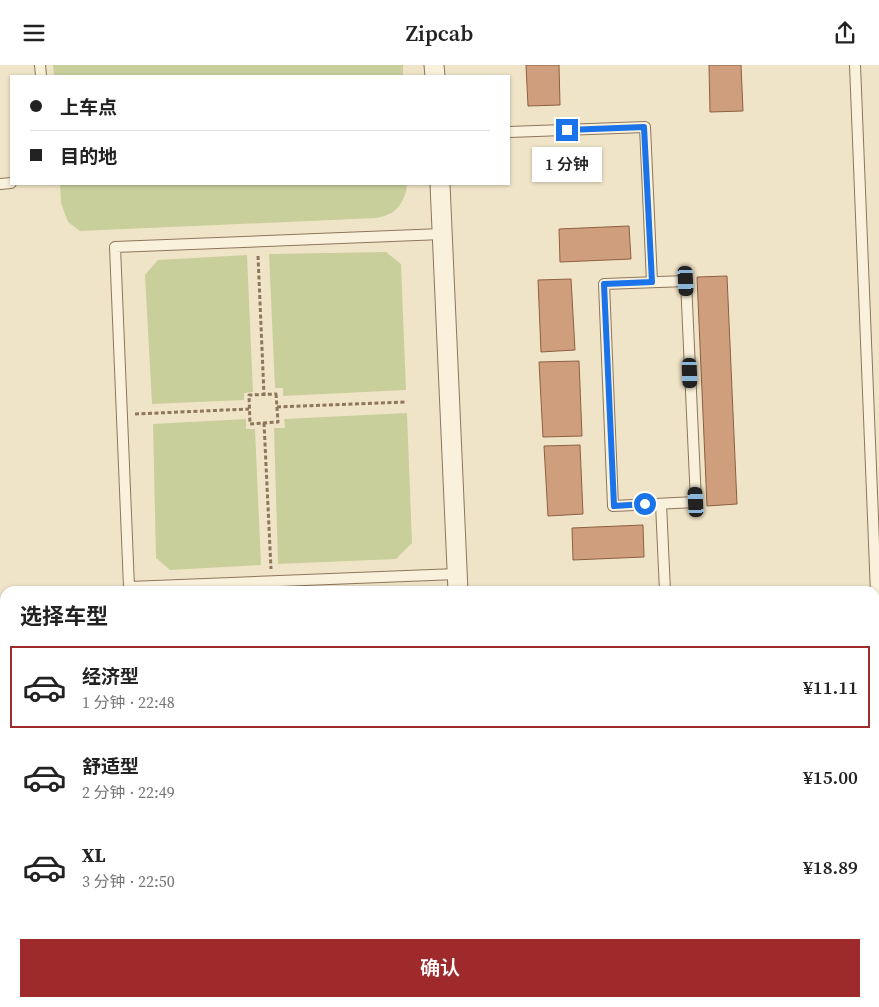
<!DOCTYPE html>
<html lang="zh">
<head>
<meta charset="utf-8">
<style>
  body { margin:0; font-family:"Source Serif 4","Noto Sans SC",serif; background:#f2f2f2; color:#222; height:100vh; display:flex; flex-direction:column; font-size:19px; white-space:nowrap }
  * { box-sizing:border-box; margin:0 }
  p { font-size:16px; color:#767676 }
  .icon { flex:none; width:28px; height:28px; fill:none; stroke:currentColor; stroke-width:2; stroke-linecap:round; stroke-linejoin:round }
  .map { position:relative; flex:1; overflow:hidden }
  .details { position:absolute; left:0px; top:521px; width:880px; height:421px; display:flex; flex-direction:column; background:#fff; border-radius:15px 15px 0 0; box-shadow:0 1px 4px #0004 }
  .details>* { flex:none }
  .banner { position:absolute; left:10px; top:10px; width:500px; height:110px; border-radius:0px; box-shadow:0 1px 4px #0004; display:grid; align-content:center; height:110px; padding:0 20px; background:#fff }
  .end { position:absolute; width:22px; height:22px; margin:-11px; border:6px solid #1a73e8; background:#fff; box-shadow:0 0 0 2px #fff }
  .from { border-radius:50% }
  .bubble { position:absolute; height:35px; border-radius:0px; background:#fff; box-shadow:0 1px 4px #0004; font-size:16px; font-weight:600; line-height:35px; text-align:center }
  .car { position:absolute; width:15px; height:30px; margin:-15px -8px; border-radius:6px; box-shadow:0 0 4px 1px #0007; background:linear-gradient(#222 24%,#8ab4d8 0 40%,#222 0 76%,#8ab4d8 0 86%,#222 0) }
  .banner b { display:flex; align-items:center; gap:18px; height:48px; font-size:19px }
  .banner b+b { border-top:1px solid #e0e0e0 }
  .banner i { width:12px; height:12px; background:#222 }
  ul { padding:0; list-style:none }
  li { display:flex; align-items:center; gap:15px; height:82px; margin:0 10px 8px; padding:0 10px; border:2px solid transparent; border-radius:0px }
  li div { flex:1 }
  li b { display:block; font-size:19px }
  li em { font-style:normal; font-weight:600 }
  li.on { border-color:#9e2a2b }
  li>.icon { width:45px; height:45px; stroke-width:1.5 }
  h2 { padding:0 20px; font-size:22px; line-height:60px }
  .button { display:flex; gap:10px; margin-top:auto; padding:10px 20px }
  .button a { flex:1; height:58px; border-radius:0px; background:#9e2a2b; color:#fff; font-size:20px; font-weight:600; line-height:58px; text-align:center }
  header { display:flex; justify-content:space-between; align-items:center; height:65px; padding:0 20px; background:#fff; font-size:22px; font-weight:600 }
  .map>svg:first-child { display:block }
  .green { fill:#c9cf9b }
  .building { fill:#cf9f7d; stroke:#8d5f41 }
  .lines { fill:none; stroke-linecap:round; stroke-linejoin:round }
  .lane-casing { stroke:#8d765c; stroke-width:12 }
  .street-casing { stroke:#8d765c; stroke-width:21 }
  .path { stroke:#8d765c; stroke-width:3; stroke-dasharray:4 2.5; stroke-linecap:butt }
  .lane { stroke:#faf1dc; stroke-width:10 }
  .street { stroke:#faf1dc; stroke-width:19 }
  .route { stroke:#1a73e8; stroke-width:6 }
</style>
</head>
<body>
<header><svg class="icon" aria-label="menu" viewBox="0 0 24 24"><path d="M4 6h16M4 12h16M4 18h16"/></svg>Zipcab<svg class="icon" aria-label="share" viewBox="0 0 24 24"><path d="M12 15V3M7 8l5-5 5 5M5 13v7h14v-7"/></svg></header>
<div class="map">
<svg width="879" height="942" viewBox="0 0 879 942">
  <rect width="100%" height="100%" fill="#f0e4c8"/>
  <g class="green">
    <path d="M53,0H403V11H54Z"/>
    <path d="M60,119H407C407,129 401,141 393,147C388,150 382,152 377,153L80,166L68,157L61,138Z"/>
    <path d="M386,187L401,199L406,325L283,331V323H275L269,189Z"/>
    <path d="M247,190L253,327L244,328V335L152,339L145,210L158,195Z"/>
    <path d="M407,348L412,478L396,494L278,499L274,363H285L284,354Z"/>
    <path d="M246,354V364H255L261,500L170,505L156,493L153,359Z"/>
    <path d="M398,521L406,526H294Z"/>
    <rect x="459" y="938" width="37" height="4"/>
  </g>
  <g class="building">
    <path d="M526,0H559L560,40L528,41Z"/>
    <path d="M709,0H741L743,46L710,47Z"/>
    <path d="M629,161L631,194L560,197L559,164Z"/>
    <path d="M727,211L737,439L707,441L697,212Z"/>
    <path d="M571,214L575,285L541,287L538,215Z"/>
    <path d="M579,296L582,371L543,372L539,297Z"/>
    <path d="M580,380L583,449L548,451L544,381Z"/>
    <path d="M643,460L644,492L573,495L572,463Z"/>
    <path d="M105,938H153L154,942H105Z"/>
    <rect x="302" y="938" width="89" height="4"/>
  </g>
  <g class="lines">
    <defs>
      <g id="lane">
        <path d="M40,0L41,11"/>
        <path d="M855,0L879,604"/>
        <path d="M509,67L645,62L652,217"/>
        <path d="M0,119L11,118"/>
        <path d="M442,169L115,182L129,522L457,509"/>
        <path d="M686,216L696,437L613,441L604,219Z"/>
        <path d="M661,439L665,526"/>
        <path d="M875,678H879"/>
        <path d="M0,718H5"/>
        <path d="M40,938V942"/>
        <path d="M449,938V942"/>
        <path d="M505,938V942"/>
      </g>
      <g id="street">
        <path d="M434,0L435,11"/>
        <path d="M440,119L458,526"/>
      </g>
    </defs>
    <use href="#lane" class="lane-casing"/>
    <use href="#street" class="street-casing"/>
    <g class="path">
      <path d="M258,191L264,330"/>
      <path d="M276,329L278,357L250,359L249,330Z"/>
      <path d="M277,342L407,337"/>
      <path d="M135,349L249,344"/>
      <path d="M264,358L271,504"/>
    </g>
    <use href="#lane" class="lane"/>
    <use href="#street" class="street"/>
  </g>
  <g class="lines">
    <path class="route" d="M567,65L644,62L652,217L604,219L614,441L645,439"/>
  </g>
</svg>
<i class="end from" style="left:645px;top:439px"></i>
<i class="end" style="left:567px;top:65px"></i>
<div class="bubble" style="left:532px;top:82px;width:70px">1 分钟</div>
<i class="car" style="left:686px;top:216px;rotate:177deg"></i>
<i class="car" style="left:690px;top:308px;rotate:178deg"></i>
<i class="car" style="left:696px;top:437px;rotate:357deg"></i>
<div class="banner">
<b><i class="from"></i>上车点</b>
<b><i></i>目的地</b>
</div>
<section class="details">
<h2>选择车型</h2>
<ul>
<li class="on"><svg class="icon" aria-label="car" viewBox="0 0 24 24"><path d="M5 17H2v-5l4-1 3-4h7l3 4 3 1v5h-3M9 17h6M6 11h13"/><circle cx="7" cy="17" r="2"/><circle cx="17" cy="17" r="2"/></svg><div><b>经济型</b><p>1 分钟 · 22:48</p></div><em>¥11.11</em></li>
<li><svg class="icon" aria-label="car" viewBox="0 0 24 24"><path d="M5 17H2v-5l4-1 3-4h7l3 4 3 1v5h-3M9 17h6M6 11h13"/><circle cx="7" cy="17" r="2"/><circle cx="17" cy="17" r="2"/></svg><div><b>舒适型</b><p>2 分钟 · 22:49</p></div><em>¥15.00</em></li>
<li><svg class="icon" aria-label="car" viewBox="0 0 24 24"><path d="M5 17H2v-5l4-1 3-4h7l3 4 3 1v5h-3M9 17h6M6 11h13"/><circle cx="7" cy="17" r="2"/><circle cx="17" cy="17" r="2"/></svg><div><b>XL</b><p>3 分钟 · 22:50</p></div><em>¥18.89</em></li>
</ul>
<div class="button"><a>确认</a></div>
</section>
</div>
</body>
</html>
